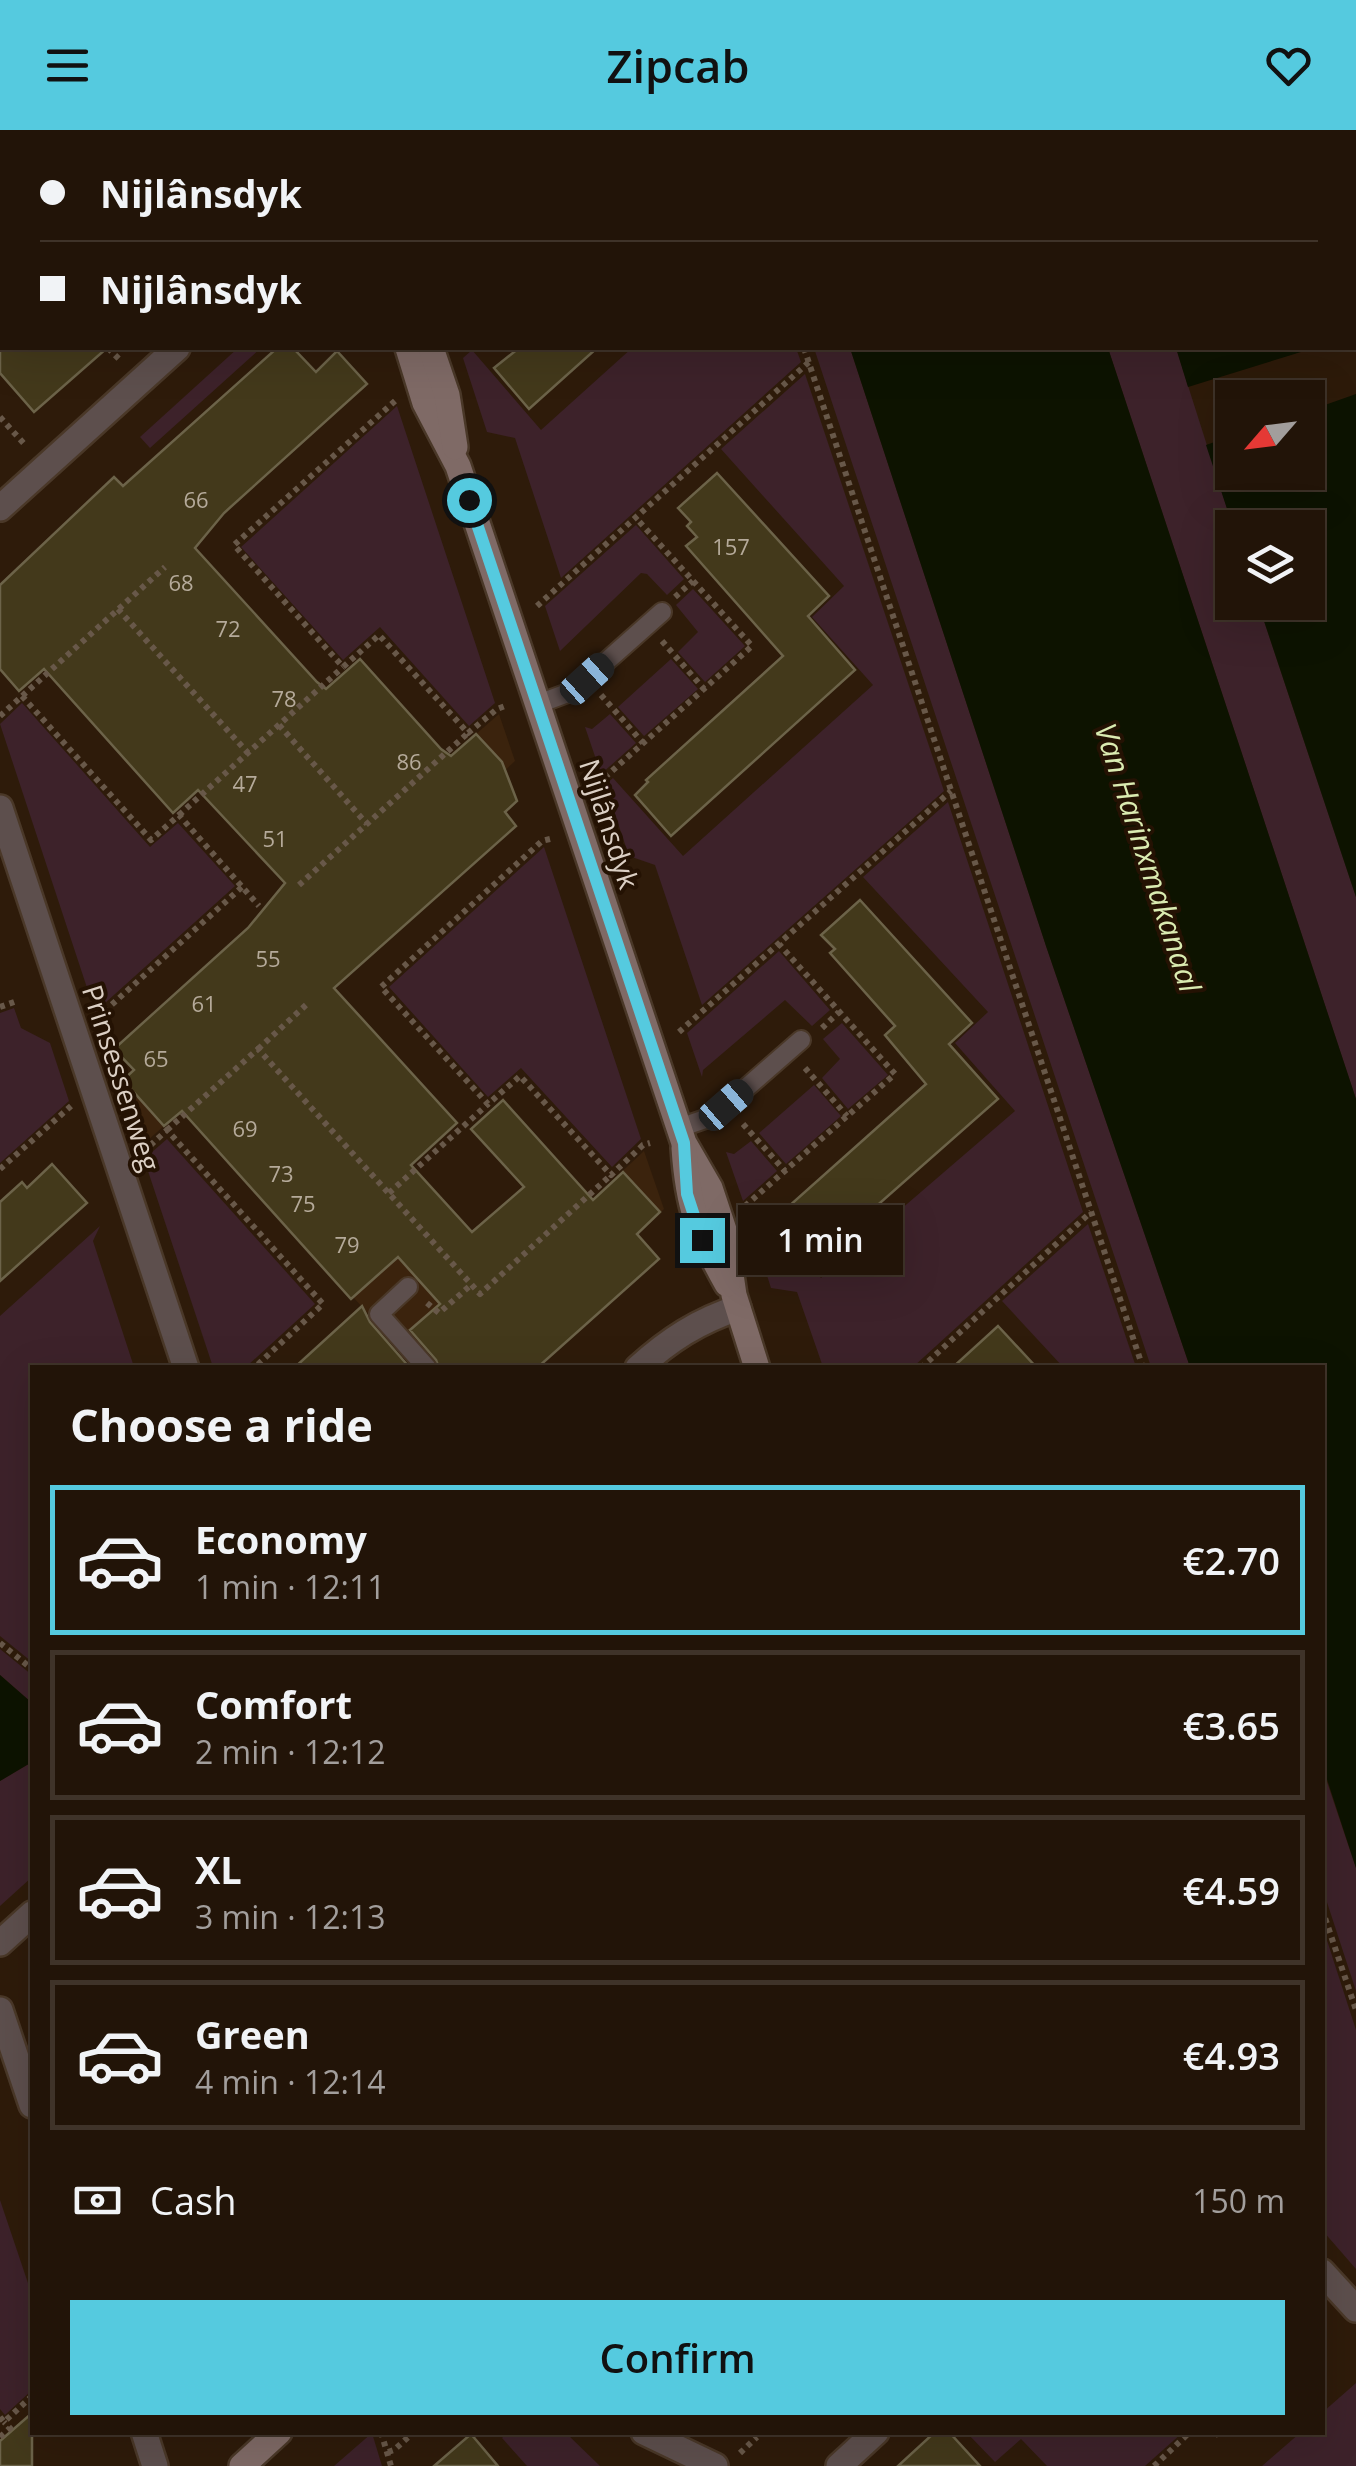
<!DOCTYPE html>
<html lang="en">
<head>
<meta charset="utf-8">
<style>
  body { margin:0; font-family:"Open Sans",sans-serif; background:#2e2116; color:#f1f3f6; height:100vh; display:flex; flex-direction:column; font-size:38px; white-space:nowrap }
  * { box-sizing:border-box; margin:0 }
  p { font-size:32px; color:#a29e9c }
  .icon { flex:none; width:55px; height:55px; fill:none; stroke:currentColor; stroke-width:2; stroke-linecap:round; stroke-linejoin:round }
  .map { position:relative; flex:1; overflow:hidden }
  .side { position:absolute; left:30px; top:1235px; width:1295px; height:1070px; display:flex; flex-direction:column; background:#221408; border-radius:0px; box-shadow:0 10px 40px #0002,0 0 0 2px #3f3329 }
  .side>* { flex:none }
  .guide { position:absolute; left:0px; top:0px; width:1358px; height:220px; box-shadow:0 10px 40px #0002,0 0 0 2px #3f3329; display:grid; align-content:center; height:220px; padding:0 40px; background:#221408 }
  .needle { width:65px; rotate:242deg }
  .tools { position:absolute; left:1215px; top:250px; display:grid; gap:20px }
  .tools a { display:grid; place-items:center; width:110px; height:110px; border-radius:0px; background:#221408; box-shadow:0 10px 40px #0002,0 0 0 2px #3f3329; font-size:50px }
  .end { position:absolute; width:45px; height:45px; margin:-22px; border:12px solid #55cadf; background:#111; box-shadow:0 0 0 5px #111 }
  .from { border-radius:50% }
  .bubble { position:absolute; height:70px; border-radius:0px; background:#221408; box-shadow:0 10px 40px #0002,0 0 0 2px #3f3329; font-size:32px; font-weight:600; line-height:70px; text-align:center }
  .car { position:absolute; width:30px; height:60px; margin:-30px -15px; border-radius:12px; box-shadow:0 0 8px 2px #0007; background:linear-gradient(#222 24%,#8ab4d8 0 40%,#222 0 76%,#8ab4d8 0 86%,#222 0) }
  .guide b { display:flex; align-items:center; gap:35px; height:95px; font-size:38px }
  .guide b+b { border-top:2px solid #3f3329 }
  .guide i { width:25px; height:25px; background:#f1f3f6 }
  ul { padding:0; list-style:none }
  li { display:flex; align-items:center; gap:30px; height:150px; margin:0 20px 15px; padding:0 20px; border:5px solid #3f3329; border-radius:0px }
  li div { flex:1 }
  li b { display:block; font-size:38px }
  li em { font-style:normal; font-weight:600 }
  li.current { border-color:#55cadf }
  li>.icon { width:90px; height:90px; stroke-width:1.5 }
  h2 { padding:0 40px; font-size:45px; line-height:120px }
  .pay { display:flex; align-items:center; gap:25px; height:110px; padding:0 40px; font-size:38px }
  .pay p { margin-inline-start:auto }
  .button { display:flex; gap:20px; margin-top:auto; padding:20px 40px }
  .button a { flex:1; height:115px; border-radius:0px; background:#55cadf; color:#111; font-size:40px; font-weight:600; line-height:115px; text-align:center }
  header { display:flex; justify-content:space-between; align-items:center; height:130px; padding:0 40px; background:#55cadf; color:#111; font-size:45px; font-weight:600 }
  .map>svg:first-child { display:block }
  .built { fill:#3b230d }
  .green { fill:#3d222a }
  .water { fill:#0d1300 }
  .building { fill:#43391b; stroke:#6c6349; stroke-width:2.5 }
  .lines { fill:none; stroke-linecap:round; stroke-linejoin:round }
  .lane-casing { stroke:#4a3828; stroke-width:22 }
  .street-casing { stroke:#4a3828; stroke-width:30 }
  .secondary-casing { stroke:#4a3828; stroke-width:30 }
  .path { stroke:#685849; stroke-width:6; stroke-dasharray:5 5; stroke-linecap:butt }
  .lane { stroke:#5d4f4d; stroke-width:18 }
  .street { stroke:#5d4f4d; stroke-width:25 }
  .secondary { stroke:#7f6a66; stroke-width:25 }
  .route { stroke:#55cadf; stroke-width:12 }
  .labels { text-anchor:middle; stroke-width:8; stroke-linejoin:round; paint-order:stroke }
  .number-label { font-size:22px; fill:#b5aa9a }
  .street-label { font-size:28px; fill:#dbcfc4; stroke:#241203 }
  .water-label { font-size:30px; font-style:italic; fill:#daebb1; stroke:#241203 }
</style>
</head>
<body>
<header><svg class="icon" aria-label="menu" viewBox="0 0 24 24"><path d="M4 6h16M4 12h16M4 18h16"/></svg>Zipcab<svg class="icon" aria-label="heart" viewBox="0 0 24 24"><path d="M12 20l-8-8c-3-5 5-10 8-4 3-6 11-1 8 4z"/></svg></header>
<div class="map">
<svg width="1356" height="2336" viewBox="0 0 1356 2336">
  <rect width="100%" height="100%" fill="#2e1b0a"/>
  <g class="built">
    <path d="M499,584L515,631L484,660L452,625Z"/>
    <path d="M146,929L188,975L140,1017L119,954Z"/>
    <path d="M644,1021L664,1079L637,1104L599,1063Z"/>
    <path d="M422,1107L472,1163L444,1209L426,1225L437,1238L418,1237L353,1167Z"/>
  </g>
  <g class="green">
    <path d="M238,218H261L150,318L140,307Z"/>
    <path d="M632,218H796L801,232L561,448L515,308L487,302L463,228L472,220L541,300Z"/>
    <path d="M814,218H850L1046,816L1190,1237H1151Z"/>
    <path d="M1108,218H1176L1233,397L1232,472L1258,473L1356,767V969Z"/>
    <path d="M805,244L944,661L702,875L655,735L629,726L605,655L613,648L683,726L873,555L812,487L844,456L721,319Z"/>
    <path d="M397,276L495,573L469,596L380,497L343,530L241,417Z"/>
    <path d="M636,395L684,449L667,465L647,444L641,443L560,521L545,476Z"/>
    <path d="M693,459L745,516L705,552L678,522L698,502L676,475Z"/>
    <path d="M671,529L698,559L644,606L618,577Z"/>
    <path d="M22,573L150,717L178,693L235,756L95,882L0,594Z"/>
    <path d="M610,584L636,613L601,644L585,597L592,599Z"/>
    <path d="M948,672L1083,1082L913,1237H823L797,1162L771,1158L747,1083L757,1074L821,1148L1015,981L955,913L988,882L863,747Z"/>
    <path d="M544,717L641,1009L612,1037L521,938L488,967L389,857Z"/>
    <path d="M779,821L830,880L812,896L785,870L703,940L702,947L687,903Z"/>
    <path d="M14,878L21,898L50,913L69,971L0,1033V883Z"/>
    <path d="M842,893L888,945L848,979L822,948L840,929L823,909Z"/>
    <path d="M814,955L841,986L786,1034L759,1003Z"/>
    <path d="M167,1009L315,1174L246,1237H213L144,1029Z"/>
    <path d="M751,1011L777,1041L743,1071L726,1022L734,1024Z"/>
    <path d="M1088,1094L1136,1237H1063L1002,1171Z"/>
    <path d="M100,1096L93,1111L134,1237L32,1238V1532L0,1506V1186Z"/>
    <path d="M0,1519L32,1545V1573L0,1545Z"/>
    <path d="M32,1632V1747L0,1776V1651Z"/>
    <path d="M1322,1637L1356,1738V1861L1323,1760Z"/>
    <path d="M1323,1798L1356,1900V2139L1323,2101Z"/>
    <path d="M0,2070L32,2165V2260L5,2285L0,2279Z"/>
    <path d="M1356,2253V2336H1262L1300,2303L1322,2302L1323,2282Z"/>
    <path d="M372,2303L382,2336H334Z"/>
    <path d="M507,2303H566L600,2336H527L502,2308Z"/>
    <path d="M967,2303H1182L1145,2336H1047L1021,2309L995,2332Z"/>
  </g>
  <g class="water">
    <path d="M778,0H1038L1039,2H779Z"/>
    <path d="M850,218H1108L1356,969V1738L1323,1637L1322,1238L1190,1237L1046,816Z"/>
    <path d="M1176,218H1314L1188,257Z"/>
    <path d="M1356,264V767L1258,473L1308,472V398L1233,397L1206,315L1232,306V342H1308V281Z"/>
    <path d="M0,1545L32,1573V1632L0,1651Z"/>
  </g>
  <g class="building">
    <path d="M0,218H107L34,282L0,243Z"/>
    <path d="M277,218H293L316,242L337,221L367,254L224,383L195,418L317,552L326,559L360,529L441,619L451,626L476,604L502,632L517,671L505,682L516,696L334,858L457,993L411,1035L472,1102L524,1057L471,999L503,970L593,1070L623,1042L660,1082L637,1104L659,1129L537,1238H439L436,1230L410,1200L440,1174L398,1127L351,1169L182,981L164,996L123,950L134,940L114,919L248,798L285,753L198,660L173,683L44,539L19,561L0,539V455L114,347L123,356Z"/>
    <path d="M519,218H597L529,279L494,238Z"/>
    <path d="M717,343L829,466L808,486L855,540L671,706L635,665L648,652L646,650L783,526L686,416L697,407L687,396L691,392L678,378Z"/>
    <path d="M860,770L972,893L949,914L998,969L813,1132L777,1092L790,1079L788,1077L926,954L885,905L895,896L830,823L835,819L821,805Z"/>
    <path d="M52,1034L87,1073L0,1151V1072L22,1052L27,1058Z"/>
    <path d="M362,1176L370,1192L410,1238H294Z"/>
    <path d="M998,1196L1037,1238H952Z"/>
    <path d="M32,2283V2336H0V2311Z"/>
    <path d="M935,2302H949L980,2336H898Z"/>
    <path d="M471,2304L498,2336H434Z"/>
  </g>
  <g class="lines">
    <defs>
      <g id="lane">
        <path d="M538,574L573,561L662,482"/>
        <path d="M679,998L714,986L801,910"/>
        <path d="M408,1157L379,1184L427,1238"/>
      </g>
      <g id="street">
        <path d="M0,378L177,218"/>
        <path d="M0,678L186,1238"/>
        <path d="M638,1238C669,1210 698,1191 738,1178"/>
        <path d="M0,1813L32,1784"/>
        <path d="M0,1880L32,1975"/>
        <path d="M1322,2142L1356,2179"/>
        <path d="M144,2302L155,2336"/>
        <path d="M644,2302L715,2336"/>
        <path d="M839,2336L876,2302"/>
      </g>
      <g id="secondary">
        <path d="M346,0L347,2"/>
        <path d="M408,218L425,273L458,336L684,1013L710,1058L725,1103L734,1165L757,1238"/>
        <path d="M431,218L447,265L455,317"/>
        <path d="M684,1018C688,1078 698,1102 727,1154"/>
        <path d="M242,2336L279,2302"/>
      </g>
    </defs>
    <use href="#lane" class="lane-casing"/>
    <use href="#street" class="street-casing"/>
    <use href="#secondary" class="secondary-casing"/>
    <g class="path">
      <path d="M530,0L532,2"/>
      <path d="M732,0L733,2"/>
      <path d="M1281,0L1282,2"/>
      <path d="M114,2L116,0"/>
      <path d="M447,2L450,0"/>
      <path d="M0,60L2,58"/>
      <path d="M108,218L121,231"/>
      <path d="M804,218L1143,1238"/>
      <path d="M395,271L234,415L343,537L379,505L468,603L497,579L505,576"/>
      <path d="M0,287L26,316"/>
      <path d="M675,467L693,451"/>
      <path d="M537,476L809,232"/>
      <path d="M118,479L248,623"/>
      <path d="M662,511L704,559"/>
      <path d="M601,565L643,613"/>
      <path d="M22,566L151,710L179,685L259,776"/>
      <path d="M0,586L165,437"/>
      <path d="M279,595L367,694"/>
      <path d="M596,652L603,649L752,516L636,388"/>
      <path d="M179,685L343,537"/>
      <path d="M550,709L542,711L381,857L488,974L520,946L611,1045L643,1015L650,1013"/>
      <path d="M299,755L468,603"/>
      <path d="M0,877L17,871"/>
      <path d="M97,888L242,757"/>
      <path d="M822,898L839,882"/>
      <path d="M679,902L951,661"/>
      <path d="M258,919L306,875"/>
      <path d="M805,938L847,986"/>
      <path d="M743,994L785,1041"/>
      <path d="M167,1000L258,919L480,1164L611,1045"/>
      <path d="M143,1022L167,1000L323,1174L254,1238"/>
      <path d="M0,1039L71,976"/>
      <path d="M389,1063L488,974"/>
      <path d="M745,1076L895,944L779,814"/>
      <path d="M427,1173L439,1183L471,1155"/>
      <path d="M921,1238L1091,1082"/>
      <path d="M0,1513L32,1539"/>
      <path d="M1322,1779L1356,1880"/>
      <path d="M0,2287L4,2292L32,2266"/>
      <path d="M381,2302L391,2336"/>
      <path d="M1216,2302L1220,2307L1225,2302"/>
      <path d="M0,2307L10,2298L4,2292"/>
      <path d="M388,2322L394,2320L414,2302"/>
      <path d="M740,2323L757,2307"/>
      <path d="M1154,2336L1190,2302"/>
    </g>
    <use href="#lane" class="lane"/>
    <use href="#street" class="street"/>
    <use href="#secondary" class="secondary"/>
  </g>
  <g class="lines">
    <path class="route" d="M469,370L684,1013L687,1064L702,1110"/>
  </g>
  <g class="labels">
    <g class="number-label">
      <text x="196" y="378">66</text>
      <text x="731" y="425">157</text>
      <text x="181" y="461">68</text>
      <text x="228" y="507">72</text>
      <text x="284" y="577">78</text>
      <text x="409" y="640">86</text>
      <text x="245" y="662">47</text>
      <text x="275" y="717">51</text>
      <text x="268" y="837">55</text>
      <text x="204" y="882">61</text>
      <text x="156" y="937">65</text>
      <text x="245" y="1007">69</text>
      <text x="281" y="1052">73</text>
      <text x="303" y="1082">75</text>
      <text x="347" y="1123">79</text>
    </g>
    <g class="street-label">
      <text transform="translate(609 694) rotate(72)" y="10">Nijlânsdyk</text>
      <text transform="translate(121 948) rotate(72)" y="10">Prinsessenweg</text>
    </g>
    <g class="water-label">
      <text transform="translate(1147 728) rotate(72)" y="10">Van Harinxmakanaal</text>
    </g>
  </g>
</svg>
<div class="tools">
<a><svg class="needle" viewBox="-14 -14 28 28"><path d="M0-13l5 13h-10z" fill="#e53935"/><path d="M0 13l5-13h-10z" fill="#a29e9c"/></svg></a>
<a><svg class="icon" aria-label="layers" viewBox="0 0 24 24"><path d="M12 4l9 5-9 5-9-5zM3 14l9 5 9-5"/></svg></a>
</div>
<i class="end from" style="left:469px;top:370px"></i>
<i class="end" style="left:702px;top:1110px"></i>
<div class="bubble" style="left:738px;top:1075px;width:165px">1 min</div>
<i class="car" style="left:587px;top:549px;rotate:48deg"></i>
<i class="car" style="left:726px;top:975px;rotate:49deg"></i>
<div class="guide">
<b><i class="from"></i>Nijlânsdyk</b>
<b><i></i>Nijlânsdyk</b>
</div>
<section class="side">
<h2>Choose a ride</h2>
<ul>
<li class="current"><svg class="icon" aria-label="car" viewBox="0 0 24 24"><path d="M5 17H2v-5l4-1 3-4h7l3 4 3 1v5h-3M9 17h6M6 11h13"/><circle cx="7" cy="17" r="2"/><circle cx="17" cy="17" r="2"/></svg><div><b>Economy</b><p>1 min · 12:11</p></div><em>€2.70</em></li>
<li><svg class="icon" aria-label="car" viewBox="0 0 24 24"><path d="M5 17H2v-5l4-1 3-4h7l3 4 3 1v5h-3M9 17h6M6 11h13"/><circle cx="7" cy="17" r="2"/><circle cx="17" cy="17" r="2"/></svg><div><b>Comfort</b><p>2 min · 12:12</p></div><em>€3.65</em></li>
<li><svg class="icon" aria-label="car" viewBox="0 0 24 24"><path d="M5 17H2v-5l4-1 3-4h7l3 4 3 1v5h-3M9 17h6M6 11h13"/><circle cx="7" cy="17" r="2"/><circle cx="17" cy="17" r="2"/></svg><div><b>XL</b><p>3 min · 12:13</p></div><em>€4.59</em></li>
<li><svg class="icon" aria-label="car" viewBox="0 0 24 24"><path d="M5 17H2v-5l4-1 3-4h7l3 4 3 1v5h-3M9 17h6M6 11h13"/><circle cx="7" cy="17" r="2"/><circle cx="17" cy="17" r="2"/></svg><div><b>Green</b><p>4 min · 12:14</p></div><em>€4.93</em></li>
</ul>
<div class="pay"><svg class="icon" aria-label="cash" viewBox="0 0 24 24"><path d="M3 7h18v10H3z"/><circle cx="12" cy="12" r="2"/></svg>Cash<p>150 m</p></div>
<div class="button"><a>Confirm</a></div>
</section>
</div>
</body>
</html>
